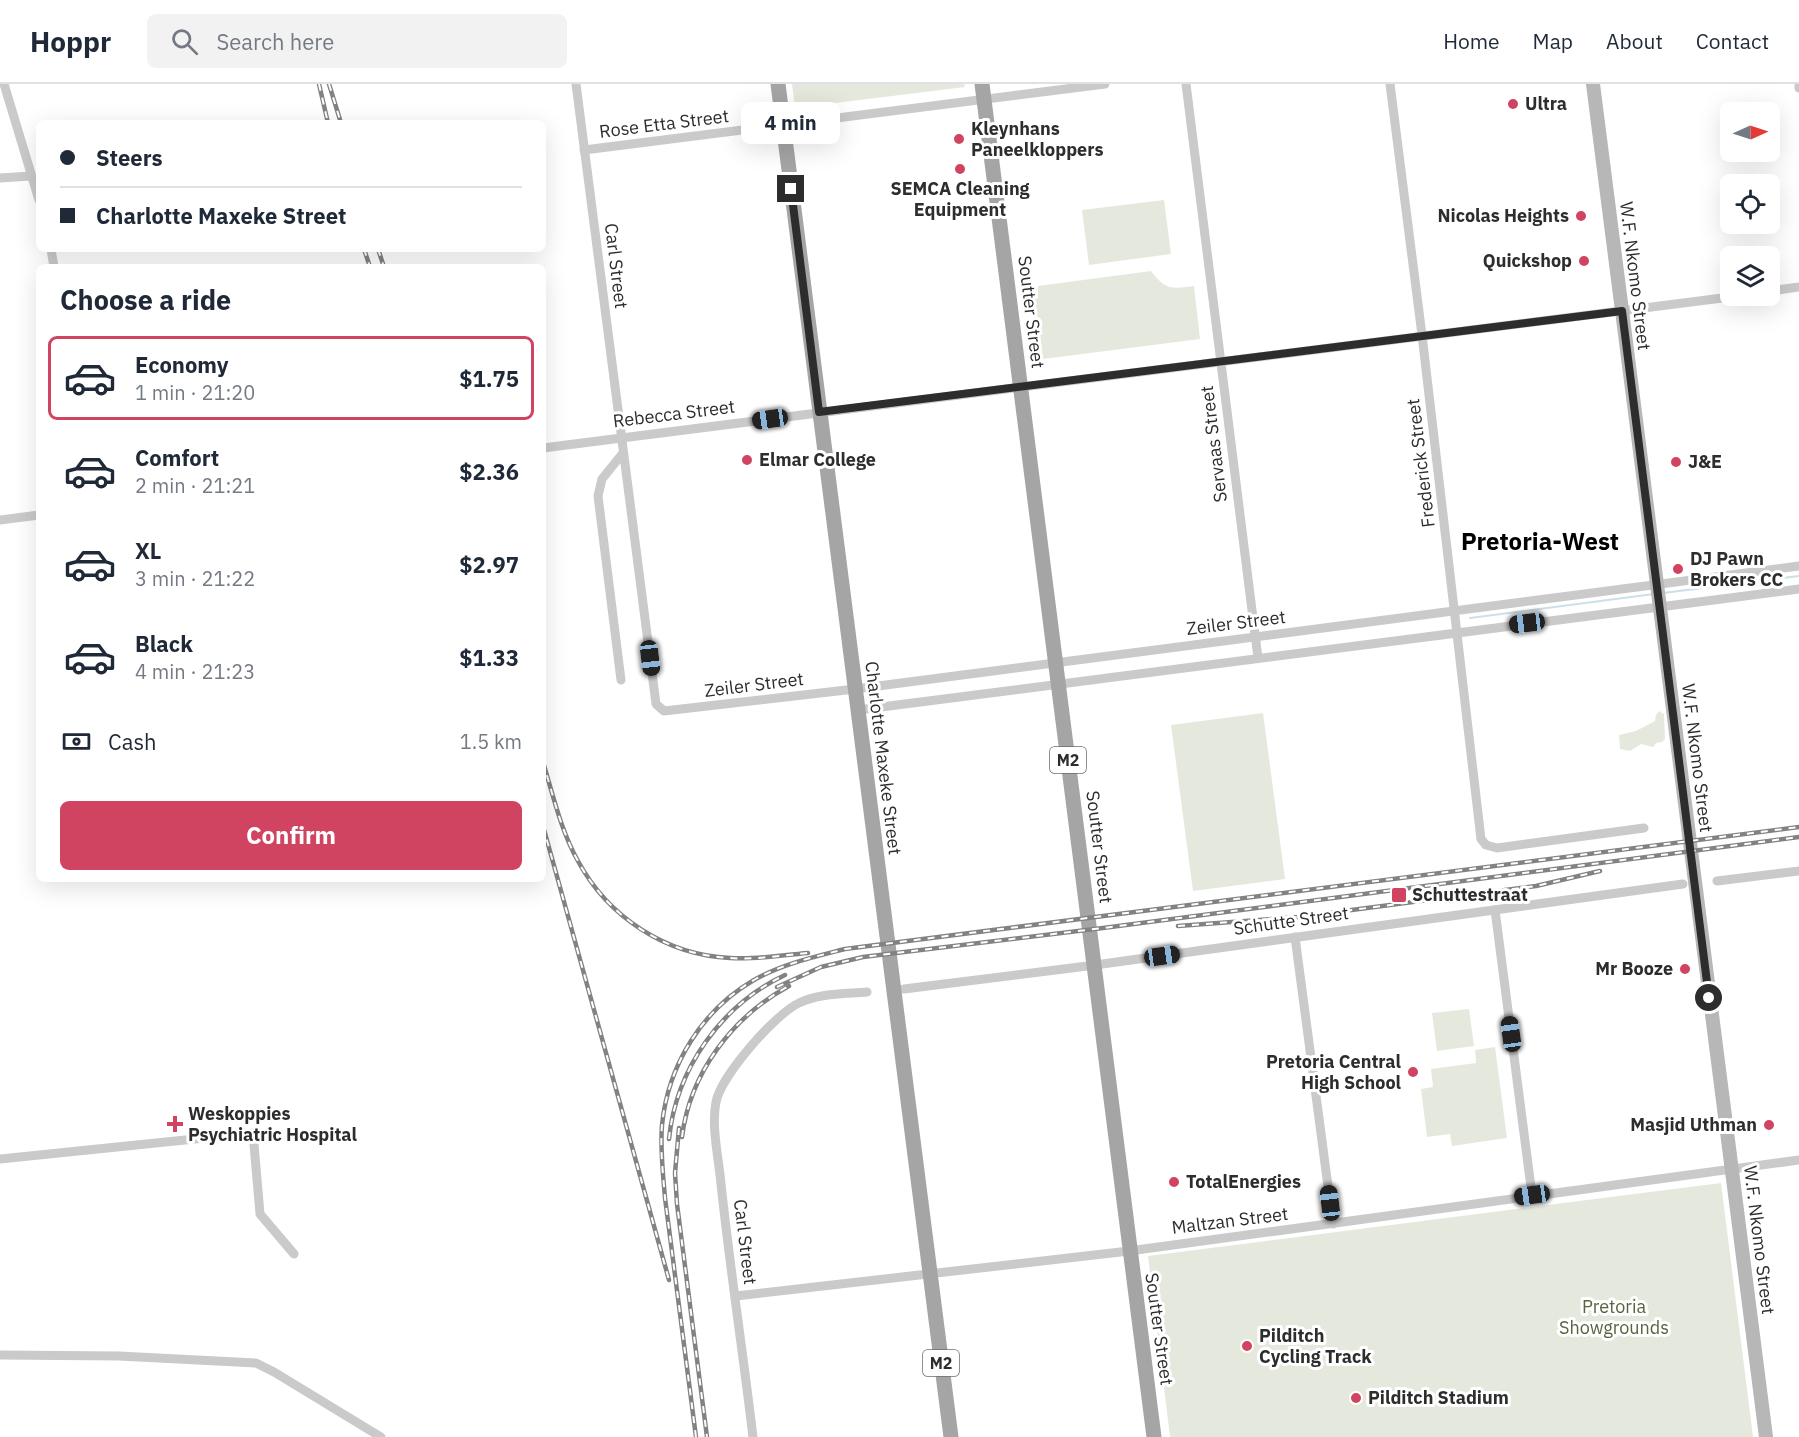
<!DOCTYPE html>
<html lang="en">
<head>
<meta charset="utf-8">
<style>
  body { margin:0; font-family:"IBM Plex Sans",sans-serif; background:#f2f2f3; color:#1f2937; height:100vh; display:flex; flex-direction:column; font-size:22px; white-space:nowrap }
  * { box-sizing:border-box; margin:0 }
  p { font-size:20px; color:#747a83 }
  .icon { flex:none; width:33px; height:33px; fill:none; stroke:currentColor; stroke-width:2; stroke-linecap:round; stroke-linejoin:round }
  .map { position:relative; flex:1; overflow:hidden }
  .sheet { position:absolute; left:36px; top:180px; width:510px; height:618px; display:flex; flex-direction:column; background:#fff; border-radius:9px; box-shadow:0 6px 24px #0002 }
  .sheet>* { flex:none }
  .top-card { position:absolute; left:36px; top:36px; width:510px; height:132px; border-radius:9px; box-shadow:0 6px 24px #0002; display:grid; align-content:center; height:132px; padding:0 24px; background:#fff }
  .needle { width:39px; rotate:87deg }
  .fabs { position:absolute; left:1720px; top:18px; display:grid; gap:12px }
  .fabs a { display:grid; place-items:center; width:60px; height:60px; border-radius:9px; background:#fff; box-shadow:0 6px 24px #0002; font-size:30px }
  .end { position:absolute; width:27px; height:27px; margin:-14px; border:8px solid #2d2d2d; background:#fff; box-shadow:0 0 0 3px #fff }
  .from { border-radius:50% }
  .bubble { position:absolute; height:42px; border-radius:9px; background:#fff; box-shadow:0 6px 24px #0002; font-size:20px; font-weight:700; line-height:42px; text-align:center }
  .car { position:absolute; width:18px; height:36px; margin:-18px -9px; border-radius:8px; box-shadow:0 0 4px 2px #0007; background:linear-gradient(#222 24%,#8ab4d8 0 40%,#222 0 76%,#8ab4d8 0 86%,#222 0) }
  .top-card b { display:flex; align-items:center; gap:21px; height:57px; font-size:22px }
  .top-card b+b { border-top:2px solid #e0e1e3 }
  .top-card i { width:15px; height:15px; background:#1f2937 }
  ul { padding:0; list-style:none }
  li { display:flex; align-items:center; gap:18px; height:84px; margin:0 12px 9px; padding:0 12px; border:3px solid transparent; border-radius:9px }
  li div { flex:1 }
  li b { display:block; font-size:22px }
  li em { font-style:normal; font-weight:700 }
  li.selected { border-color:#d04461 }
  li>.icon { width:54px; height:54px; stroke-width:1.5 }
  h2 { padding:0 24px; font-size:27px; line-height:72px }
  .pay { display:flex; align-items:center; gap:15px; height:66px; padding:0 24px; font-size:22px }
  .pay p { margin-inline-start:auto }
  .button { display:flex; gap:12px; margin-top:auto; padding:12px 24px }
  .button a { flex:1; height:69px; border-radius:9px; background:#d04461; color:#fff; font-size:24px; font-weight:700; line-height:69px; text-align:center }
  header { display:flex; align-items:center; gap:36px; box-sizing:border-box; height:84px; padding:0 30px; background:#fff; border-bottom:2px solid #e0e1e3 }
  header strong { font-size:28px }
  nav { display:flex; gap:33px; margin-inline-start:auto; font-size:21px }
  .search { width:420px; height:54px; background:#f2f2f3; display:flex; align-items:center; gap:15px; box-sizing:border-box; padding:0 21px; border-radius:9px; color:#747a83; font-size:22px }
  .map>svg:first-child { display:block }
  .green { fill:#e5e9dd }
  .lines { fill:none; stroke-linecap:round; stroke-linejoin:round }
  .stream { stroke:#cbe0e7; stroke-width:2 }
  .minor { stroke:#cacaca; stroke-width:9 }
  .secondary { stroke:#b7b7b7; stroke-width:14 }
  .primary { stroke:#a5a5a5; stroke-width:15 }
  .rail-casing { stroke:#828282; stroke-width:4.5 }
  .rail { stroke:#fff; stroke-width:2; stroke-dasharray:7; stroke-linecap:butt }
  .route { stroke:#2d2d2d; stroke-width:8 }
  .poi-dot { fill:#d04461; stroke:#fff; stroke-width:2 }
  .labels { text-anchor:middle; stroke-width:6; stroke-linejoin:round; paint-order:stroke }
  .shield { fill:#fff; stroke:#6c6c6c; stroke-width:1.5 }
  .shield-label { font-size:16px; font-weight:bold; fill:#2d2d2d }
  .poi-label { font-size:18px; font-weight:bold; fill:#2d2d2d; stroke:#fff; text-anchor:start }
  .street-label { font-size:18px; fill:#2d2d2d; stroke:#fff }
  .park-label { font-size:18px; fill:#566440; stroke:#fff }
  .district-label { font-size:24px; font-weight:bold; fill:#000; stroke:#fff }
</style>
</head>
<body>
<header>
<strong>Hoppr</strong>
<div class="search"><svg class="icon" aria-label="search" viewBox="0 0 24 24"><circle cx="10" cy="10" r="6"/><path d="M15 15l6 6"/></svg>Search here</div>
<nav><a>Home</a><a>Map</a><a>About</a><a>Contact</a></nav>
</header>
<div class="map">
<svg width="1799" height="1353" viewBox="0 0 1799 1353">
  <rect width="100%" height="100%" fill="#fff"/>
  <g class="green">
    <path d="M792,0H964L965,3L795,24Z"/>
    <path d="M1164,116L1171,170L1089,181L1082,126Z"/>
    <path d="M1151,187C1165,206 1171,205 1194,202L1200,255L1043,275L1035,215L1038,214V202Z"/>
    <path d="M1659,627L1664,630L1665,655L1662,658L1656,659L1653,663L1641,660L1630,667L1620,665L1619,651L1636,647L1655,637L1656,631Z"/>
    <path d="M1263,629L1285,795L1193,807L1171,641Z"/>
    <path d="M1469,925L1474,962L1437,967L1432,929Z"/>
    <path d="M1495,963L1507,1054L1452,1062L1450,1050L1427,1053L1421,1005L1433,1003L1431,985L1476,979L1475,966Z"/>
    <path d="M1721,1099L1753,1353H1170L1148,1172Z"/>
  </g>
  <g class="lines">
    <g class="stream">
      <path d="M1663,509L1799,492"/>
      <path d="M1470,534L1654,510"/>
    </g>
    <g class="minor">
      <path d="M4,0L39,116"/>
      <path d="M576,0L656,620L664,627L855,605L1799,482"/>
      <path d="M1186,0L1258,574"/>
      <path d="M1390,0L1422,251L1481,755L1486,761L1497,764L1644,744"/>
      <path d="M1799,0V4"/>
      <path d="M584,66L1105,0"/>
      <path d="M0,94L31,92"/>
      <path d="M51,165L54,183"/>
      <path d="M1770,207L1799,203"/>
      <path d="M543,364L1738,212"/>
      <path d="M0,436L39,431"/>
      <path d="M621,596L598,412L602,395L623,369"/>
      <path d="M858,626L1799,505"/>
      <path d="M1717,797L1799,787"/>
      <path d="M1495,826L1532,1111"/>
      <path d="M1295,853L1333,1140"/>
      <path d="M904,905L1095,881L1683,800"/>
      <path d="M0,1075L253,1049L260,1130L294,1170"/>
      <path d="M736,1212L1129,1167L1799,1076"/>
      <path d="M0,1271L119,1272L256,1279L274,1288L381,1353"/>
      <path d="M753,1353C743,1269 730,1184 721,1100C719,1076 711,1042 716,1018C721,992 775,930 799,919C819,909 845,910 867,908"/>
    </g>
    <path class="secondary" d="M1593,0L1766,1353"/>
    <g class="primary">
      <path d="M778,0L951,1353"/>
      <path d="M982,0L1154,1353"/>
    </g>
    <defs>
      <g id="rail">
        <path d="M319,0L328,39"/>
        <path d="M329,0L341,39"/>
        <path d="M364,165L370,183"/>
        <path d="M378,165L384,183"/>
        <path d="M543,678C553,711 561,747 578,777C608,833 666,871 730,874C756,876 782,871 808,869"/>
        <path d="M543,742L669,1196"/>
        <path d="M1178,842L1298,833L1536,802L1600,787"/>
        <path d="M777,903L821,883L863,873L1103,844L1799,753"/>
        <path d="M679,1044L675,1089L677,1120L707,1353"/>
        <path d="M682,1053C690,989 732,933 789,902"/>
        <path d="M669,1055C676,985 721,921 785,891"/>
        <path d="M696,1353L665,1114C663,1090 660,1065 662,1041C668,981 702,926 754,896C782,880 814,873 845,865L1799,743"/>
      </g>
    </defs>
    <use href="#rail" class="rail-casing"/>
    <use href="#rail" class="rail"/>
  </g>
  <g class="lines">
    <path class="route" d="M791,105L819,328L1622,227L1709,914"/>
  </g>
  <g class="poi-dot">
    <circle cx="1513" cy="20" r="6"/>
    <circle cx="959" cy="55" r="6"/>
    <circle cx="960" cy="85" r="6"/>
    <circle cx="1581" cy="132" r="6"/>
    <circle cx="1584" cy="177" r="6"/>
    <circle cx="747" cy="376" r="6"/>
    <circle cx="1676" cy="378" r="6"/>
    <circle cx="1678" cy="485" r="6"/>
    <rect x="1391" y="803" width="16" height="16" rx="3"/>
    <circle cx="1685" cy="885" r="6"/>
    <circle cx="1413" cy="988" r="6"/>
    <path d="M172 1031h6v6h6v6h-6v6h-6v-6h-6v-6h6z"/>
    <circle cx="1769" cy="1041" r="6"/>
    <circle cx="1174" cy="1098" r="6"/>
    <circle cx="1247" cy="1262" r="6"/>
    <circle cx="1356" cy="1314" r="6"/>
  </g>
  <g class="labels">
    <g class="shield">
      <rect x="1050" y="663" width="36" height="26" rx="4.5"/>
      <rect x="923" y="1266" width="36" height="26" rx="4.5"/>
    </g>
    <g class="shield-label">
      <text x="1068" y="682">M2</text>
      <text x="941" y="1285">M2</text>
    </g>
    <g class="poi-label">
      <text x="1525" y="26">Ultra</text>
      <text x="971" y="51">Kleynhans<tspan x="971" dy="21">Paneelkloppers</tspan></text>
      <text x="960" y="111" text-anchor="middle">SEMCA Cleaning<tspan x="960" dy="21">Equipment</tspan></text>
      <text x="1569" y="138" text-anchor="end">Nicolas Heights</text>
      <text x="1572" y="183" text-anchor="end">Quickshop</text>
      <text x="759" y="382">Elmar College</text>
      <text x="1688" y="384">J&amp;E</text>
      <text x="1690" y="481">DJ Pawn<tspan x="1690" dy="21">Brokers CC</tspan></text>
      <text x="1412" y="817">Schuttestraat</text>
      <text x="1673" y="891" text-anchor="end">Mr Booze</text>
      <text x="1401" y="984" text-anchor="end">Pretoria Central<tspan x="1401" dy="21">High School</tspan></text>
      <text x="188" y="1036">Weskoppies<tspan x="188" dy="21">Psychiatric Hospital</tspan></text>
      <text x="1757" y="1047" text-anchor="end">Masjid Uthman</text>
      <text x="1186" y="1104">TotalEnergies</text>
      <text x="1259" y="1258">Pilditch<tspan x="1259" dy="21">Cycling Track</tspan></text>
      <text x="1368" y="1320">Pilditch Stadium</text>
    </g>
    <g class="street-label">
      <text transform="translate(664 40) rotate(-7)" y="6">Rose Etta Street</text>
      <text transform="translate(616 182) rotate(83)" y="6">Carl Street</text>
      <text transform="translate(1635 192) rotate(83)" y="6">W.F. Nkomo Street</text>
      <text transform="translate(1031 228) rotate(83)" y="6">Soutter Street</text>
      <text transform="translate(674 330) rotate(-7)" y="6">Rebecca Street</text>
      <text transform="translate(1214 360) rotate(-97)" y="6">Servaas Street</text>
      <text transform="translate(1421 379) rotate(-97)" y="6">Frederick Street</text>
      <text transform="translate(1236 539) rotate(-7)" y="6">Zeiler Street</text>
      <text transform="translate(754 601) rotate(-7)" y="6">Zeiler Street</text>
      <text transform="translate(883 674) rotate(83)" y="6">Charlotte Maxeke Street</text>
      <text transform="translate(1697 674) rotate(83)" y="6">W.F. Nkomo Street</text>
      <text transform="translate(1099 763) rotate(83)" y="6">Soutter Street</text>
      <text transform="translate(1291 837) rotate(-8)" y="6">Schutte Street</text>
      <text transform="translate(1230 1137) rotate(-7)" y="6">Maltzan Street</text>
      <text transform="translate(1759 1156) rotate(83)" y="6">W.F. Nkomo Street</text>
      <text transform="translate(745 1158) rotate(83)" y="6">Carl Street</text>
      <text transform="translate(1159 1245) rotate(82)" y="6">Soutter Street</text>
    </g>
    <g class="park-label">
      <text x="1614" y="1229">Pretoria<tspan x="1614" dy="21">Showgrounds</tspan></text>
    </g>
    <g class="district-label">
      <text x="1540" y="466">Pretoria-West</text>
    </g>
  </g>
</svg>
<div class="fabs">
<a><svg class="needle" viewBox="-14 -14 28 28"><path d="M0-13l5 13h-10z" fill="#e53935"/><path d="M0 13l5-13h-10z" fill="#747a83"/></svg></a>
<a><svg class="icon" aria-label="locate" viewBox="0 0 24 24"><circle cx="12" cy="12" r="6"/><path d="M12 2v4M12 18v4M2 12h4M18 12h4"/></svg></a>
<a><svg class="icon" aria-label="layers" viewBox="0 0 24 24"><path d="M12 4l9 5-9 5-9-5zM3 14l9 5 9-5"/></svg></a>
</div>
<i class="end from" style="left:1709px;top:914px"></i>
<i class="end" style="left:791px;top:105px"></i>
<div class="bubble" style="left:741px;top:18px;width:99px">4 min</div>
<i class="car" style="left:770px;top:335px;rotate:262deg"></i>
<i class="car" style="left:1527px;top:539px;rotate:263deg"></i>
<i class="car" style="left:650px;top:574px;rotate:173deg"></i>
<i class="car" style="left:1162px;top:872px;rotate:82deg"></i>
<i class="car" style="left:1511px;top:950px;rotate:352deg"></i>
<i class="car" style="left:1532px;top:1111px;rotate:262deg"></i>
<i class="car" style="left:1330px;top:1119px;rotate:353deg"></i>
<div class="top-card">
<b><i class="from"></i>Steers</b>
<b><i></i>Charlotte Maxeke Street</b>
</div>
<section class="sheet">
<h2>Choose a ride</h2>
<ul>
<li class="selected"><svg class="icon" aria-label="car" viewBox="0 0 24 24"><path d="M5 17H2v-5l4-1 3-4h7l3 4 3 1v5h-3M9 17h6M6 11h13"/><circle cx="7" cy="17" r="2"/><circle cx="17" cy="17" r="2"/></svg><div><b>Economy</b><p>1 min · 21:20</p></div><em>$1.75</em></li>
<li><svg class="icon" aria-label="car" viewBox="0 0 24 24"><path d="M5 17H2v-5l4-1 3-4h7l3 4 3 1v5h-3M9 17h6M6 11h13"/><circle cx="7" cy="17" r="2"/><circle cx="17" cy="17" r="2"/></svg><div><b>Comfort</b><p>2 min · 21:21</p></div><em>$2.36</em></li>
<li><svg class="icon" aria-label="car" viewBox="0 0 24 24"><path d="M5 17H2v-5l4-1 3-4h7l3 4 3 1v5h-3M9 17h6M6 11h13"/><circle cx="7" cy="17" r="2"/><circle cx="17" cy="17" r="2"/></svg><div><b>XL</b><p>3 min · 21:22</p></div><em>$2.97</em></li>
<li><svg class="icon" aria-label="car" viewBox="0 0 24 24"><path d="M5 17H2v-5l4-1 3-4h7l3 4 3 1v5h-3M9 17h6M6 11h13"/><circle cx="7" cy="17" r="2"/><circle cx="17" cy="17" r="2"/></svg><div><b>Black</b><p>4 min · 21:23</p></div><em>$1.33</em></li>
</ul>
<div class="pay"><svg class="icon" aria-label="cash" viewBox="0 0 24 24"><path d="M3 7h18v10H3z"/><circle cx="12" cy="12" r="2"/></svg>Cash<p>1.5 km</p></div>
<div class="button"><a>Confirm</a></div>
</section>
</div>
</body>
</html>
